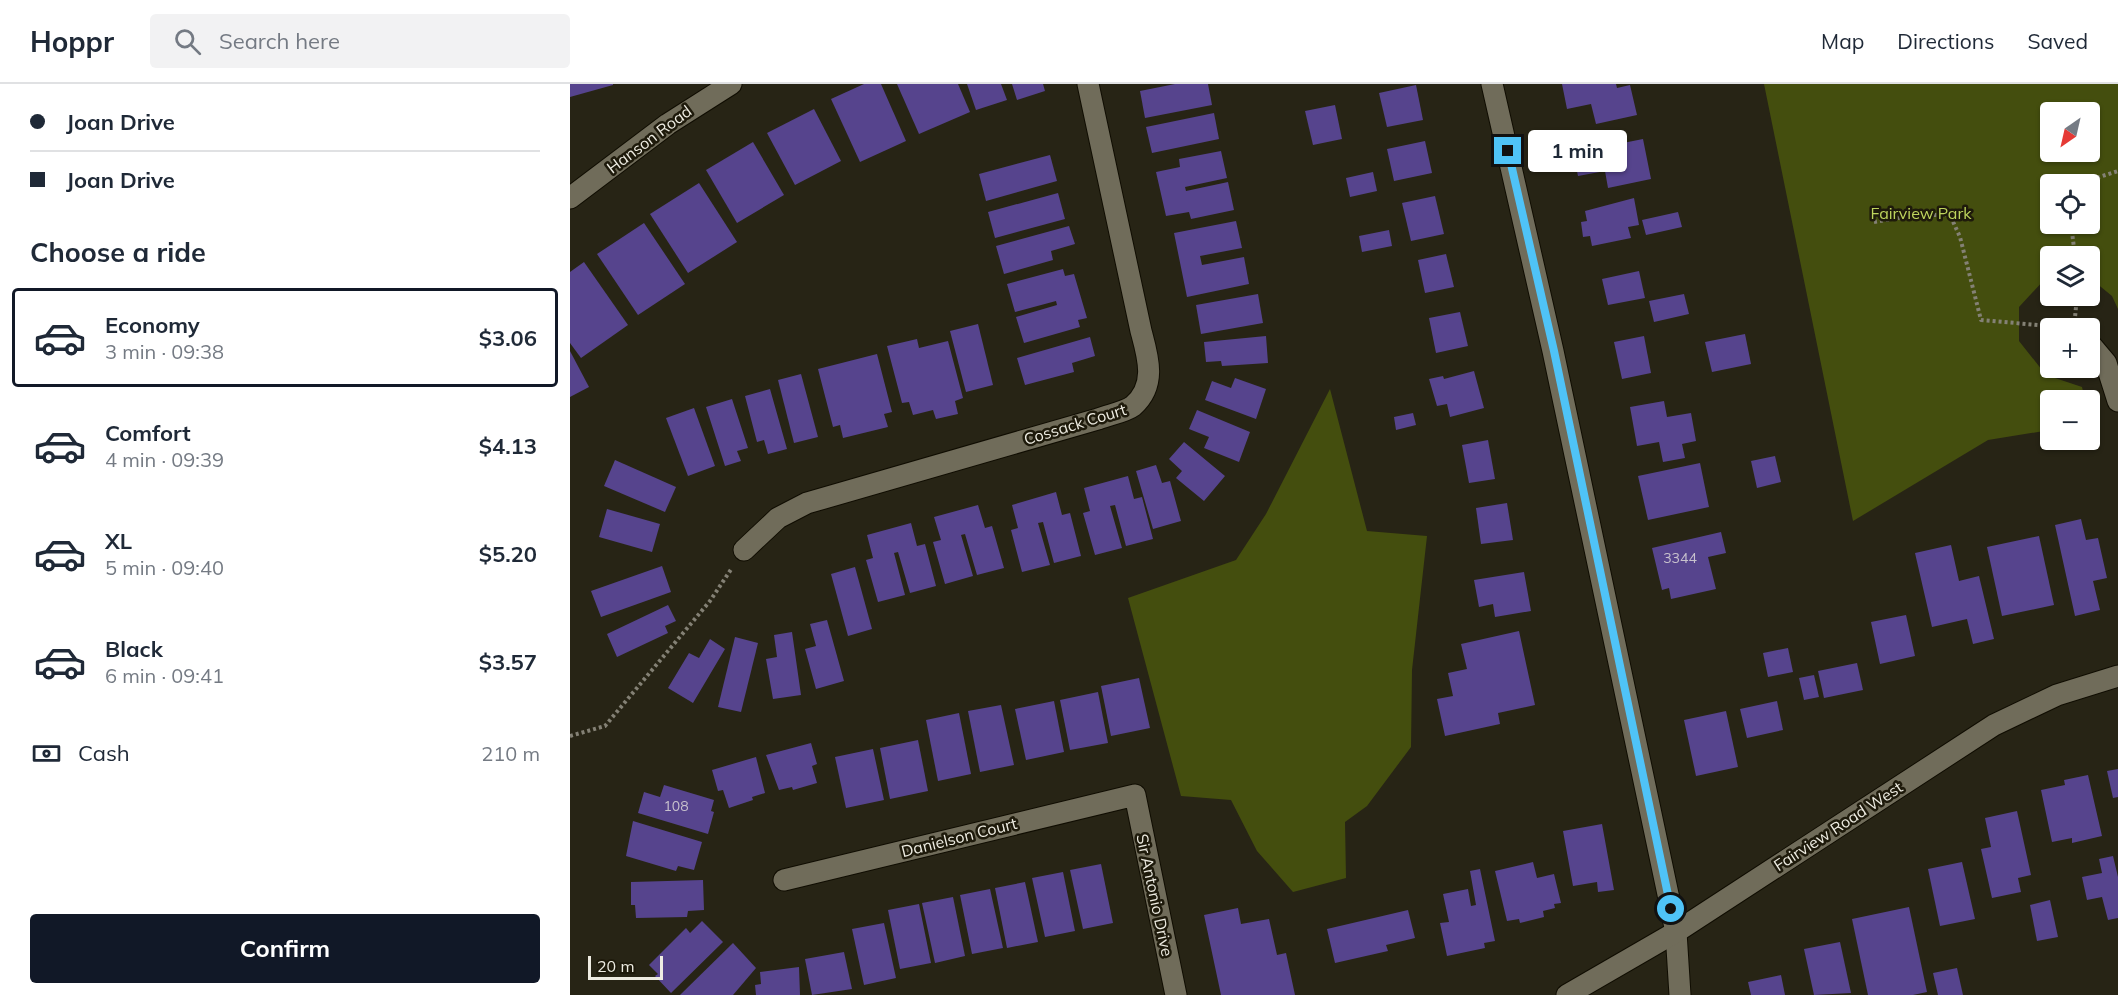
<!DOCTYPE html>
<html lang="en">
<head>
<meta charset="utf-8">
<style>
  body { margin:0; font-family:Mulish,sans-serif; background:#f2f2f3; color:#1f2937; height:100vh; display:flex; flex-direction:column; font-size:22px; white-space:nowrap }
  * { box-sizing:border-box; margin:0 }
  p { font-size:20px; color:#747a83 }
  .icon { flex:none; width:33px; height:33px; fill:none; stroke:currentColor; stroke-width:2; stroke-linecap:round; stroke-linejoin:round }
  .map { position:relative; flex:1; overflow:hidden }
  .panel { display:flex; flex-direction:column; background:#fff; width:570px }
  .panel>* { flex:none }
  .hud { display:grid; align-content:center; height:132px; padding:0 30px; background:#fff }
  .needle { width:39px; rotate:214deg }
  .tools { position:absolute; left:1470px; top:18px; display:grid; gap:12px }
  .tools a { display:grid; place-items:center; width:60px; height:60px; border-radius:6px; background:#fff; box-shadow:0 2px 4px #0004; font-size:30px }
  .scale { position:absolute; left:18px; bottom:15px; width:75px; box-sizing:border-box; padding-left:6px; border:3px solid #eeece2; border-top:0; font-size:16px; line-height:21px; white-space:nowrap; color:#eeece2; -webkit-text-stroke:4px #1e1a0b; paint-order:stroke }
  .end { position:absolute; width:27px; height:27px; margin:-14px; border:8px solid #4fc3f7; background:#111; box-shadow:0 0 0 3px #111 }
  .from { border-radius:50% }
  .bubble { position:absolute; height:42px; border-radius:6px; background:#fff; box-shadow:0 2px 4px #0004; font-size:20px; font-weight:700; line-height:42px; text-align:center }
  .hud b { display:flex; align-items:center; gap:21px; height:57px; font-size:22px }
  .hud b+b { border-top:2px solid #e0e1e3 }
  .hud i { width:15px; height:15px; background:#1f2937 }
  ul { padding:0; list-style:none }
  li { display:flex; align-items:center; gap:18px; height:99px; margin:0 12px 9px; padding:0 18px; border:3px solid transparent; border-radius:6px }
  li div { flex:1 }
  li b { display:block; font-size:22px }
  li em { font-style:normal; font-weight:700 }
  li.on { border-color:#111827 }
  li>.icon { width:54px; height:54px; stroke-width:1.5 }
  h2 { padding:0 30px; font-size:27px; line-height:72px }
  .pay { display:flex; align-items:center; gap:15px; height:66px; padding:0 30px; font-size:22px }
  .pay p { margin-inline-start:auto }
  .primary-button { display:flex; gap:12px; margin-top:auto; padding:12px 30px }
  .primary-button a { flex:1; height:69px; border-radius:6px; background:#111827; color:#fff; font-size:24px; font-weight:700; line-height:69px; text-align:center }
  header { display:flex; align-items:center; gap:36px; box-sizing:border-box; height:84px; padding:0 30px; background:#fff; border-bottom:2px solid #e0e1e3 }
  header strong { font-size:28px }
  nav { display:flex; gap:33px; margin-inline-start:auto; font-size:21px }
  .search { width:420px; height:54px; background:#f2f2f3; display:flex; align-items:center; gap:15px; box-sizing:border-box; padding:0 21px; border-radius:6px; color:#747a83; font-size:22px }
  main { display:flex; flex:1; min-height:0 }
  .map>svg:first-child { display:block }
  .green { fill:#444e0e; fill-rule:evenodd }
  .building { fill:#56448d }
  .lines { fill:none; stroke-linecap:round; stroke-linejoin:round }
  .minor-casing { stroke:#100d02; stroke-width:23 }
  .path { stroke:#848175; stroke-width:4; stroke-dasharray:3 3; stroke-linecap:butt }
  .minor { stroke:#706c5a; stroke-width:21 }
  .route { stroke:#4fc3f7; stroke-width:8 }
  .labels { text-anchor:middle; stroke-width:5; stroke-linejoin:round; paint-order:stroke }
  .number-label { font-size:14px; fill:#c8c2cd }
  .street-label { font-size:16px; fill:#eeece2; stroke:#1e1a0b }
  .park-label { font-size:16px; fill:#bed45d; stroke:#1e1a0b }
</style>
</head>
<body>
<header>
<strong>Hoppr</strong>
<div class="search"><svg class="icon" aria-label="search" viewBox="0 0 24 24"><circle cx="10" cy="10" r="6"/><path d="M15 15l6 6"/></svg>Search here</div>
<nav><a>Map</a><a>Directions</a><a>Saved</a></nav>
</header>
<main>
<section class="panel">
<div class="hud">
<b><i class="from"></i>Joan Drive</b>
<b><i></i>Joan Drive</b>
</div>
<h2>Choose a ride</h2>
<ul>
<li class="on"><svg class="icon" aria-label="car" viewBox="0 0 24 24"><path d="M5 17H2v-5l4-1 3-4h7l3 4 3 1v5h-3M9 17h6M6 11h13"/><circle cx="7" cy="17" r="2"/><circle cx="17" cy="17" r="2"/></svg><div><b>Economy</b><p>3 min · 09:38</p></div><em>$3.06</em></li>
<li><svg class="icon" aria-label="car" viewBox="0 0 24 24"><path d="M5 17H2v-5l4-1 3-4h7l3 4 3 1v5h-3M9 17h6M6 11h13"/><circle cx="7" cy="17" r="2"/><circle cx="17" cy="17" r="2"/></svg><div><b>Comfort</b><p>4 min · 09:39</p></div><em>$4.13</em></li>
<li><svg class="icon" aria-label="car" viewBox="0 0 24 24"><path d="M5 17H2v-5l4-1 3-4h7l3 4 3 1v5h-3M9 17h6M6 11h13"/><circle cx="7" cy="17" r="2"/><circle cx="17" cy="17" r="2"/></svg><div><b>XL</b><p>5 min · 09:40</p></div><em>$5.20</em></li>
<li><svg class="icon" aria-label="car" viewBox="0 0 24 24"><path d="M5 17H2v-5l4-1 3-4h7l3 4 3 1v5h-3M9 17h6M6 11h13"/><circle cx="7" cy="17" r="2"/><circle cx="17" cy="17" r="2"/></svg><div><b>Black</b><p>6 min · 09:41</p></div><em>$3.57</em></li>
</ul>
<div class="pay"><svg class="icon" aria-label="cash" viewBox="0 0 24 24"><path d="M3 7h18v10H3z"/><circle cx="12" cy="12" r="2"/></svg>Cash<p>210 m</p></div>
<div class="primary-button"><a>Confirm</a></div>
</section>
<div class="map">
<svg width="1548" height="911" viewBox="0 0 1548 911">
  <rect width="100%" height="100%" fill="#272415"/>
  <g class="green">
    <path d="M1194,0H1548V225L1542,212L1520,194V172H1480V194L1475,195L1449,223V257L1476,291L1512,303L1515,316H1480V346L1418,356L1283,437ZM1480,28H1520V68H1480ZM1520,100V140H1480V100Z"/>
    <path d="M760,305L797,447L857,452L842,586L841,663L797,722L775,738L776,794L723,808L687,767L661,716L611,712L558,514L666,476L696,430Z"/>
  </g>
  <g class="building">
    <path d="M0,0H43V1L0,13Z"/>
    <path d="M294,0H311L336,57L290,78L261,15Z"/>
    <path d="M327,0H388L400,28L349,50Z"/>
    <path d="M397,0H431L437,16L406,26Z"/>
    <path d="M442,0H473L475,7L447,16Z"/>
    <path d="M605,0H638L642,21L575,34L570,7Z"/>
    <path d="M992,0H1046L1047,4L1060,1L1067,31L1026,40L1021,20L997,25Z"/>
    <path d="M846,1L853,36L817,43L809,9Z"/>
    <path d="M765,21L772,55L743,61L735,27Z"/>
    <path d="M244,25L271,77L225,101L197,49Z"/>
    <path d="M644,29L649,55L582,69L576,43Z"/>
    <path d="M1040,51L1043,61L1073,55L1081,95L1038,104L1035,87L1008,92L1001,59Z"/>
    <path d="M855,57L862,89L824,97L817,65Z"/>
    <path d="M183,58L214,111L167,139L136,86Z"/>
    <path d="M651,67L657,94L615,103L616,107L658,98L664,126L621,135L619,128L596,132L586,88L610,83L609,75Z"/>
    <path d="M480,71L487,97L416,117L409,90Z"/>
    <path d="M803,88L807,107L780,113L776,94Z"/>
    <path d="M129,99L167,158L118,189L80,130Z"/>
    <path d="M488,109L495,135L425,154L418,128Z"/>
    <path d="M865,112L874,150L841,157L832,119Z"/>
    <path d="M1064,114L1069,141L1058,143L1061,154L1022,162L1020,152L1013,153L1011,138L1017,137L1015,127Z"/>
    <path d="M1108,128L1112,143L1076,151L1072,136Z"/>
    <path d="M666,137L672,164L630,172L632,181L674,173L679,200L617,213L604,149Z"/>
    <path d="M74,139L115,200L68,231L27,170Z"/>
    <path d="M499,142L505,160L481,167L483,176L434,190L426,162Z"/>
    <path d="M819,146L822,162L792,168L789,152Z"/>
    <path d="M876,170L884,203L855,209L848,176Z"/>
    <path d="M14,178L58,241L11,274L0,259V188Z"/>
    <path d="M493,185L495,192L504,190L517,234L508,236L510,243L454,259L446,233L487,221L486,217L445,228L437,200Z"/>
    <path d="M1069,187L1075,214L1038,221L1032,195Z"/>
    <path d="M688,210L693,239L631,250L626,221Z"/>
    <path d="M1114,210L1119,230L1084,238L1079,217Z"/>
    <path d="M890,228L898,262L866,269L859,234Z"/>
    <path d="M408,240L423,301L396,308L380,247Z"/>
    <path d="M1175,250L1181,280L1142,288L1135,258Z"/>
    <path d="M696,252L698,279L652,282L651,277L636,278L634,258Z"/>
    <path d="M1074,252L1081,289L1052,295L1044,258Z"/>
    <path d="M520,253L525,272L502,279L504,288L455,301L447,274Z"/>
    <path d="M347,255L349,264L378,257L393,314L385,317L388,330L366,335L363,326L343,331L339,318L332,319L317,262Z"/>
    <path d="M0,267L19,303L0,313Z"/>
    <path d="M307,270L322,328L314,330L318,343L273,354L270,341L263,343L248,285Z"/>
    <path d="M904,287L914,324L880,333L877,320L867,322L859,295L873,292L874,295Z"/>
    <path d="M231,290L248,353L224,359L208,296Z"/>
    <path d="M665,294L696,305L686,335L635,316L642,297L661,304Z"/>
    <path d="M200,305L217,365L198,370L194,356L187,358L175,312Z"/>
    <path d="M162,315L178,364L167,367L171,377L155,382L136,323Z"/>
    <path d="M1094,317L1097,333L1121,329L1126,357L1112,360L1115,374L1093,378L1089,358L1067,362L1060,323Z"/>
    <path d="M124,324L145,382L118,392L96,334Z"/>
    <path d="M627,326L680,348L669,378L634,364L639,353L619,345Z"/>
    <path d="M843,329L846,341L826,346L824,333Z"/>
    <path d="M918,356L925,395L899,399L892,361Z"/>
    <path d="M614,358L655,392L634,417L606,394L612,387L599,375Z"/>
    <path d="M1205,372L1211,398L1187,404L1181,377Z"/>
    <path d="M45,376L106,403L95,428L34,402Z"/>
    <path d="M1130,379L1139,423L1078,436L1068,392Z"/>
    <path d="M586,381L592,399L600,397L611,437L583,445L566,387Z"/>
    <path d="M558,392L564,415L572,413L583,455L556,462L545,421L540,422L552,464L525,471L513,429L520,427L514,404Z"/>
    <path d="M486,408L492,431L500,429L511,472L484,479L473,438L468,439L480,481L452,488L441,446L448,444L442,421Z"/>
    <path d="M937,419L943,456L911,460L906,424Z"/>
    <path d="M408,421L415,444L422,442L434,484L407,491L395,450L391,451L403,492L375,500L363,458L371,456L364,433Z"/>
    <path d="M37,425L90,440L82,468L29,453Z"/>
    <path d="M1511,435L1516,456L1528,454L1537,494L1523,497L1530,526L1505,532L1485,441Z"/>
    <path d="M341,439L347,462L355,460L366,502L340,509L328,468L324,469L335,511L308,518L296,476L303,474L297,451Z"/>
    <path d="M1151,448L1156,469L1138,473L1146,505L1101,515L1099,504L1092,506L1082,464Z"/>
    <path d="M1469,452L1484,521L1432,532L1417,463Z"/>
    <path d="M1381,461L1389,497L1409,492L1424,555L1403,560L1397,535L1362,543L1345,469Z"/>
    <path d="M92,482L101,508L31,533L21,507Z"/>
    <path d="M285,483L302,545L278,552L261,490Z"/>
    <path d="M954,488L961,527L925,533L923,520L909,523L904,496Z"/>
    <path d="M98,521L106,537L95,542L98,549L47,573L37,550Z"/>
    <path d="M1336,531L1345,572L1310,580L1301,538Z"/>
    <path d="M257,536L274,597L246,605L235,565L246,562L240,540Z"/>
    <path d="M949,547L965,621L928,629L930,640L875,652L867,615L883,612L878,589L897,585L891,560Z"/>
    <path d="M222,548L231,611L203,615L196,575L207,573L204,551Z"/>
    <path d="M165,553L188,559L171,628L148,623Z"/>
    <path d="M140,555L155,565L123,619L98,604L119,569L129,574Z"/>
    <path d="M1218,564L1223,588L1198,593L1193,569Z"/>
    <path d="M1287,579L1293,606L1254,614L1248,587Z"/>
    <path d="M1244,591L1249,613L1234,616L1229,594Z"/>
    <path d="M569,594L580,644L541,652L531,602Z"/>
    <path d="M528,608L538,659L500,666L490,616Z"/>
    <path d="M484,617L494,668L456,676L445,625Z"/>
    <path d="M1207,617L1213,646L1177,654L1170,625Z"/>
    <path d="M431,621L444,681L410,688L398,627Z"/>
    <path d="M1156,627L1168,683L1126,692L1114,636Z"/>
    <path d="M389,629L401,690L368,697L356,636Z"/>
    <path d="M348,656L358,707L320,715L310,664Z"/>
    <path d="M241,659L247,680L242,682L247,699L223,706L222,703L209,706L196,671Z"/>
    <path d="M303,665L314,716L276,724L265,673Z"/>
    <path d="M186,673L195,709L182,713L183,716L159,724L153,706L148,707L142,686Z"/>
    <path d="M1548,685V713L1543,714L1537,687Z"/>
    <path d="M1518,691L1532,752L1502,759V754L1482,758L1471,706L1495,701L1494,696Z"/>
    <path d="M94,701L144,716L141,727L144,728L138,750L68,729L74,708L90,713Z"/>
    <path d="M1447,727L1461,791L1448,794L1451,808L1422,814L1411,765L1421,763L1415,734Z"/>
    <path d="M63,737L132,758L124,786L108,782L106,787L56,772Z"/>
    <path d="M1032,740L1044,806L1028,808L1027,798L1003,802L993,747Z"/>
    <path d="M1543,772L1548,793V834L1538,836L1532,813L1517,816L1512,793L1532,789L1529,775Z"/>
    <path d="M963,778L967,794L984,790L991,819L984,820L985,824L973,827L974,833L950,839L949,835L937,837L925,787Z"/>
    <path d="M1392,778L1405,835L1370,842L1358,785Z"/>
    <path d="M531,780L543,839L513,845L500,786Z"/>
    <path d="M910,785L925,857L914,859L915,864L877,872L870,839L879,838L873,810L898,805L901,822L906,821L900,787Z"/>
    <path d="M493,788L505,847L475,853L462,794Z"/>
    <path d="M133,796L134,826L118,827L117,833L66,834L65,821H61V798Z"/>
    <path d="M455,798L468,858L437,864L425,804Z"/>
    <path d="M420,805L433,864L402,870L390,811Z"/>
    <path d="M383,813L395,872L365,879L352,819Z"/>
    <path d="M1480,816L1488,853L1467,857L1460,821Z"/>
    <path d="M349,820L361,879L330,885L318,826Z"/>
    <path d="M1339,823L1357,908L1343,911H1298L1282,835Z"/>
    <path d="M668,824L671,840L699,835L707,871L716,869L725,911H651L634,831Z"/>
    <path d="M838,826L845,854L816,861L818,867L765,879L757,845Z"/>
    <path d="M132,837L153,858L101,909L85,892L88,890L79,881L116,844L120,849Z"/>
    <path d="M314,839L326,894L294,901L282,845Z"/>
    <path d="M1270,858L1281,909L1244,911L1234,865Z"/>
    <path d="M163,859L186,884L163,911H110Z"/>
    <path d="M274,868L282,905L242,911L235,875Z"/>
    <path d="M229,883L230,911H186L185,901L191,900L190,888Z"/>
    <path d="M1387,884L1393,911H1368L1363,889Z"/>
    <path d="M1211,891L1215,911H1181L1178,898Z"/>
  </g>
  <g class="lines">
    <defs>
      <g id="minor">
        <path d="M922,0L983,267L1106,848L1110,911"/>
        <path d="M0,114L98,40L161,0"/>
        <path d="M1520,260L1536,279L1548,317"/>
        <path d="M174,466L208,434L237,419L528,335C538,331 555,328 563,322C587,301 578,273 571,247L518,0"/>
        <path d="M214,796L565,711L606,911"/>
        <path d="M997,911L1106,848L1424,641L1487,611L1548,592"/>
      </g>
    </defs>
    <use href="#minor" class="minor-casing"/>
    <g class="path">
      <path d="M1517,100L1523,95L1548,87"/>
      <path d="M1304,138L1346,131H1380L1390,153L1411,236L1502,244"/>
      <path d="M1501,140L1505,172"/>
      <path d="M1504,244L1507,212"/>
      <path d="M0,652L35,642L140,517L162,484"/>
    </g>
    <use href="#minor" class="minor"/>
  </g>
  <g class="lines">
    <path class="route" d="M938,67L984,267L1101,825"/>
  </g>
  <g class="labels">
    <g class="number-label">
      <text x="1110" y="479">3344</text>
      <text x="106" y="727">108</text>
    </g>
    <g class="street-label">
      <text transform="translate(79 55) rotate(-37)" y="6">Hanson Road</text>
      <text transform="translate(505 340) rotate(-17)" y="6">Cossack Court</text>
      <text transform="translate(1268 742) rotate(-33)" y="6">Fairview Road West</text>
      <text transform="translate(389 753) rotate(-14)" y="6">Danielson Court</text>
      <text transform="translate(585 811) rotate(78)" y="6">Sir Antonio Drive</text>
    </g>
    <g class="park-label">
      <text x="1351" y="135">Fairview Park</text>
    </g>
  </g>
</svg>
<div class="tools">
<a><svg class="needle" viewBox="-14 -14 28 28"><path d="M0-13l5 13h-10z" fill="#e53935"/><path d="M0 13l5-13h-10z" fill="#747a83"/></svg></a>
<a><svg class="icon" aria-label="locate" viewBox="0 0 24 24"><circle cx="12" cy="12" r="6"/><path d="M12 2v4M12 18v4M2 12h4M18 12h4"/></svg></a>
<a><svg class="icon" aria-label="layers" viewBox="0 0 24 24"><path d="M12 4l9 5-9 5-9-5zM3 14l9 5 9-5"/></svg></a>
<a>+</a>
<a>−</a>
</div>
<div class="scale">20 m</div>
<i class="end from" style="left:1101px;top:825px"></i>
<i class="end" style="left:938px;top:67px"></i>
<div class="bubble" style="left:958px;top:46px;width:99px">1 min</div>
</div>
</main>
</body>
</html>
